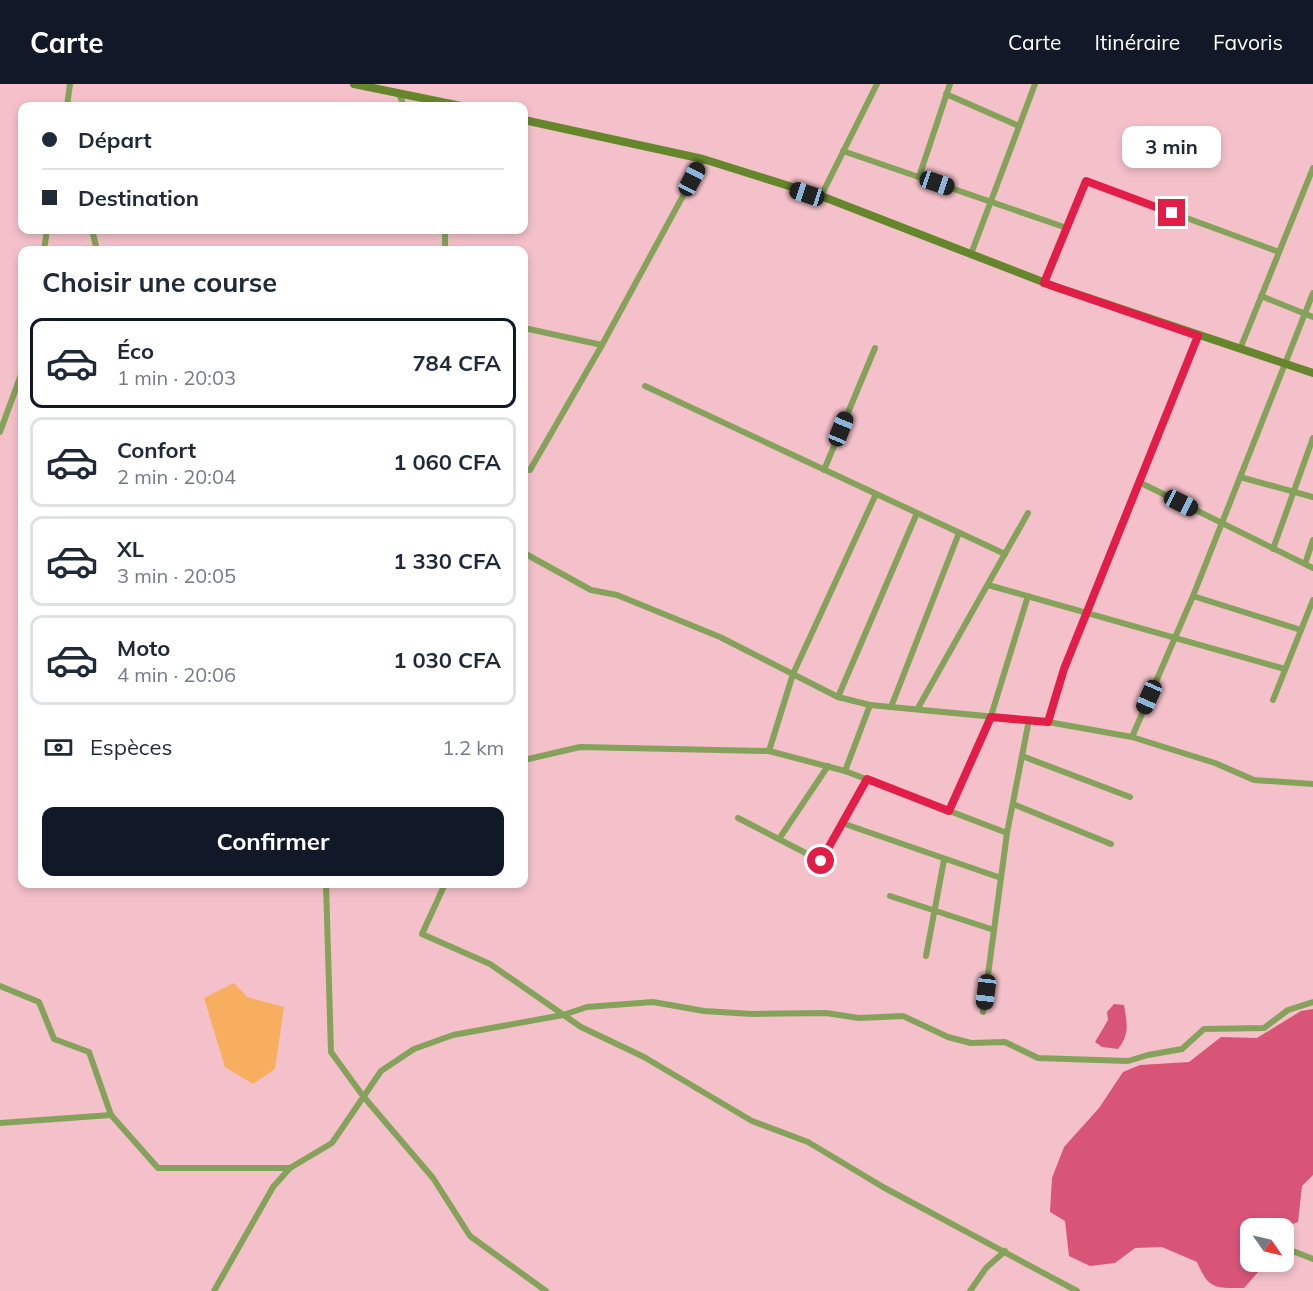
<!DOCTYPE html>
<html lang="fr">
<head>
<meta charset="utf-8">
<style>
  body { margin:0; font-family:Mulish,sans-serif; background:#f6f6f7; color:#1f2937; height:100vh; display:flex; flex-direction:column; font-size:22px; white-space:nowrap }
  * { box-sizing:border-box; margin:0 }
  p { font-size:20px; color:#747a83 }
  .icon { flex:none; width:33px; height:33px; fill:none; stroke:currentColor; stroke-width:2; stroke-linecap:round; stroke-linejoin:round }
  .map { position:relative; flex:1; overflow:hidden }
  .sheet { position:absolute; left:18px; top:162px; width:510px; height:642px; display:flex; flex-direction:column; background:#fff; border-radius:12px; box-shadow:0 3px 9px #0003 }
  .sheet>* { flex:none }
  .banner { position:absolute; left:18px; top:18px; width:510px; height:132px; border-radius:12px; box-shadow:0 3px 9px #0003; display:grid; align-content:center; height:132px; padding:0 24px; background:#fff }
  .needle { width:39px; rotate:124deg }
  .tools { position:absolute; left:1240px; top:1134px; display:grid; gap:12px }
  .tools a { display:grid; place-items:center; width:54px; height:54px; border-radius:12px; background:#fff; box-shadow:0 3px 9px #0003; font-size:30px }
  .end { position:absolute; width:27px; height:27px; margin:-14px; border:8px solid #e11d48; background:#fff; box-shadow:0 0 0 3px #fff }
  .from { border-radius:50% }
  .bubble { position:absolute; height:42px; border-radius:12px; background:#fff; box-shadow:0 3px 9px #0003; font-size:20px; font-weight:700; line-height:42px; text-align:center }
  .car { position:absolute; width:18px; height:36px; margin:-18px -9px; border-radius:8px; box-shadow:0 0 4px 2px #0007; background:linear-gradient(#222 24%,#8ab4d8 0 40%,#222 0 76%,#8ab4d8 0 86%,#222 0) }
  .banner b { display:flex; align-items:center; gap:21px; height:57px; font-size:22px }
  .banner b+b { border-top:2px solid #e0e1e3 }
  .banner i { width:15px; height:15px; background:#1f2937 }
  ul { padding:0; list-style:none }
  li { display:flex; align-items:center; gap:18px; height:90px; margin:0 12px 9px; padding:0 12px; border:3px solid #e0e1e3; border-radius:12px }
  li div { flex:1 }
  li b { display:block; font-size:22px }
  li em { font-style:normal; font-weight:700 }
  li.on { border-color:#111827 }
  li>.icon { width:54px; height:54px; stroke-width:1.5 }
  h2 { padding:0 24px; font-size:27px; line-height:72px }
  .pay { display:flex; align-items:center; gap:15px; height:66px; padding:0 24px; font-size:22px }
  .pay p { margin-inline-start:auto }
  .primary-button { display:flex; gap:12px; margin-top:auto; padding:12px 24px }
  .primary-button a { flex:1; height:69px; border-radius:12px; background:#111827; color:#fff; font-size:24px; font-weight:700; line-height:69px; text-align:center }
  header { display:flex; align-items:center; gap:36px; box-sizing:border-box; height:84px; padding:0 30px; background:#111827; color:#fff }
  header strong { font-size:28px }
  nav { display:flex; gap:33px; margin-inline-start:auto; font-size:21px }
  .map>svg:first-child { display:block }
  .green { fill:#f7ae5e }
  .water { fill:#d85578 }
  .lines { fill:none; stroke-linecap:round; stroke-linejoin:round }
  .street { stroke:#85a25a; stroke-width:6 }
  .secondary { stroke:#66862b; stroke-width:8 }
  .route { stroke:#e11d48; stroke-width:8 }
</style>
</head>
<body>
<header>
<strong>Carte</strong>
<nav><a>Carte</a><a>Itinéraire</a><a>Favoris</a></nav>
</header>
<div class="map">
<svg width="1313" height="1207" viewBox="0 0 1313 1207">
  <rect width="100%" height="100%" fill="#f4c1ca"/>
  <path class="green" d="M234,899L247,913L284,923L275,985L253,1000L225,983L204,914Z"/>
  <g class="water">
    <path d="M1114,920L1124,921C1127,939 1130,950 1118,965L1102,963L1095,958L1108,936L1107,928Z"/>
    <path d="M1313,925V1091L1302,1102L1298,1138L1283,1144H1251V1178H1267L1244,1204C1215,1204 1209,1206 1197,1178L1162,1163L1135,1164L1115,1179L1090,1182L1069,1172L1065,1137L1050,1128L1052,1094L1064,1063L1099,1024L1123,988L1140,981L1189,978L1221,953L1257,954L1301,927Z"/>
  </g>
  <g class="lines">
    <g class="street">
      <path d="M399,10L404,22"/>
      <path d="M946,10L1019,42"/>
      <path d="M67,22L70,0"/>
      <path d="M843,67L1067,144"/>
      <path d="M919,93L950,0"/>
      <path d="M821,112L877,0"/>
      <path d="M92,146L97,166"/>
      <path d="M445,146V166"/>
      <path d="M44,166L47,146"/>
      <path d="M971,170L1035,0"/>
      <path d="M1044,199L1086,97L1279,168"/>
      <path d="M1261,212L1313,233"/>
      <path d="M524,244L602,261"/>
      <path d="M1240,265L1313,84"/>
      <path d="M645,302L1005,470"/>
      <path d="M0,348L22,288"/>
      <path d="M524,385L530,386L602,261L703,75"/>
      <path d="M824,386L875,264"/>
      <path d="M1240,393L1313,413"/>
      <path d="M1141,399L1313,484"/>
      <path d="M1273,465L1313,354"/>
      <path d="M524,469L591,506L617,511L720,553L838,613L870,621L1048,638L1132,653L1215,679L1254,696L1313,700"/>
      <path d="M1305,480L1313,456"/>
      <path d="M988,501L1285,585"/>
      <path d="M1193,512L1301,546"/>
      <path d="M838,613L917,429"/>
      <path d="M1273,616L1313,516"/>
      <path d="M891,623L959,449"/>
      <path d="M918,624L1028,429"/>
      <path d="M1048,638L1064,584L1198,252"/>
      <path d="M1132,653L1193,512L1313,209"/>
      <path d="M769,667L793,590L876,410"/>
      <path d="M1022,672L1130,713"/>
      <path d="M524,676L580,663L769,667L845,687L1007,749"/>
      <path d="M845,687L870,621"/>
      <path d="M1013,720L1111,760"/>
      <path d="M949,727L991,632L1028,512"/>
      <path d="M738,734L821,777L867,695"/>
      <path d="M842,739L1001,794"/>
      <path d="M779,755L828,682"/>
      <path d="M326,800L331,968L363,1012L433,1094L470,1152L546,1207"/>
      <path d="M445,800L422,850L490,880L581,943L644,973L752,1037L808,1058L883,1103L1077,1207"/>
      <path d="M890,812L994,846"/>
      <path d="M926,872L944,776"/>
      <path d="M0,902L39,918L54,955L89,968L111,1031L158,1084H290"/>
      <path d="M983,928L1007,749L1029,636"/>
      <path d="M0,1039L111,1031"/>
      <path d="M1285,1164L1313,1175"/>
      <path d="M214,1207L273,1103L290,1084L332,1059L381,987L414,965L453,951L563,931L587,923L653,918L704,927L752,930L826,929L859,934L903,932L948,953L971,959L1005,958L1038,974L1128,977L1148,971L1182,965L1204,945L1264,944L1288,926L1313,918"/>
      <path d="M970,1207L986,1184L1005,1167"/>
    </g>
    <g class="secondary">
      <path d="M354,0L461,22"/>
      <path d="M524,36L703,75L821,112L1056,203L1313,289"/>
    </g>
  </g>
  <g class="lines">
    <path class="route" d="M821,777L867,695L949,727L991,633L1048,638L1064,585L1198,252L1044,199L1086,97L1172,129"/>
  </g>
</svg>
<div class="tools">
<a><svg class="needle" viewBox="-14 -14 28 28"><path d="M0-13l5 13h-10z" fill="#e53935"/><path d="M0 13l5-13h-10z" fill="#747a83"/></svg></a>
</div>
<i class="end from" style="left:821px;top:777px"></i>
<i class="end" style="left:1172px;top:129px"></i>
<div class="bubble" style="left:1122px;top:42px;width:99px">3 min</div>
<i class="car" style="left:692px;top:95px;rotate:28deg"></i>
<i class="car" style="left:937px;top:99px;rotate:109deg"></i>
<i class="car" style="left:807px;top:110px;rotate:288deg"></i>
<i class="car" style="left:841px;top:345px;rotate:22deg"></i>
<i class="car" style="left:1181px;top:419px;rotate:117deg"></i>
<i class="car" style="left:1149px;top:613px;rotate:204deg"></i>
<i class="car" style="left:986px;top:908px;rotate:187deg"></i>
<div class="banner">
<b><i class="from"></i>Départ</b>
<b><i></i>Destination</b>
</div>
<section class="sheet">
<h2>Choisir une course</h2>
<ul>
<li class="on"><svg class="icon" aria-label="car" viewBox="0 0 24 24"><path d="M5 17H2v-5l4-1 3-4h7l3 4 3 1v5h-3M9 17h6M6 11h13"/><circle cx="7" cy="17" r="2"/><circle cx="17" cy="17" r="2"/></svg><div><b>Éco</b><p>1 min · 20:03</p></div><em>784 CFA</em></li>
<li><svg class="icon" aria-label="car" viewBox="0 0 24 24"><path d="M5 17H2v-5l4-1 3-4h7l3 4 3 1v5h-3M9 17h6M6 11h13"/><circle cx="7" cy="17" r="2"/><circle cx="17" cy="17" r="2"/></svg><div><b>Confort</b><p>2 min · 20:04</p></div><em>1 060 CFA</em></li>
<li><svg class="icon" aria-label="car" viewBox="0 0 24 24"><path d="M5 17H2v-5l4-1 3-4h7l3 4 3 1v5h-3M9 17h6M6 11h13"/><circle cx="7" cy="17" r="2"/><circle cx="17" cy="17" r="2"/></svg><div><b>XL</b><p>3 min · 20:05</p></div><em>1 330 CFA</em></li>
<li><svg class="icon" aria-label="car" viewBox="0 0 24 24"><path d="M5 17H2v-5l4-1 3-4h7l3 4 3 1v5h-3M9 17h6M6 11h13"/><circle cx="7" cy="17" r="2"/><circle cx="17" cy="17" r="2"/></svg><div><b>Moto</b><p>4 min · 20:06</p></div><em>1 030 CFA</em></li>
</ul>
<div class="pay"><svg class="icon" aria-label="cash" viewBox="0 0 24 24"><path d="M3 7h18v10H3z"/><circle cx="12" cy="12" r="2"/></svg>Espèces<p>1.2 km</p></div>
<div class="primary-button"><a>Confirmer</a></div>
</section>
</div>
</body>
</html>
